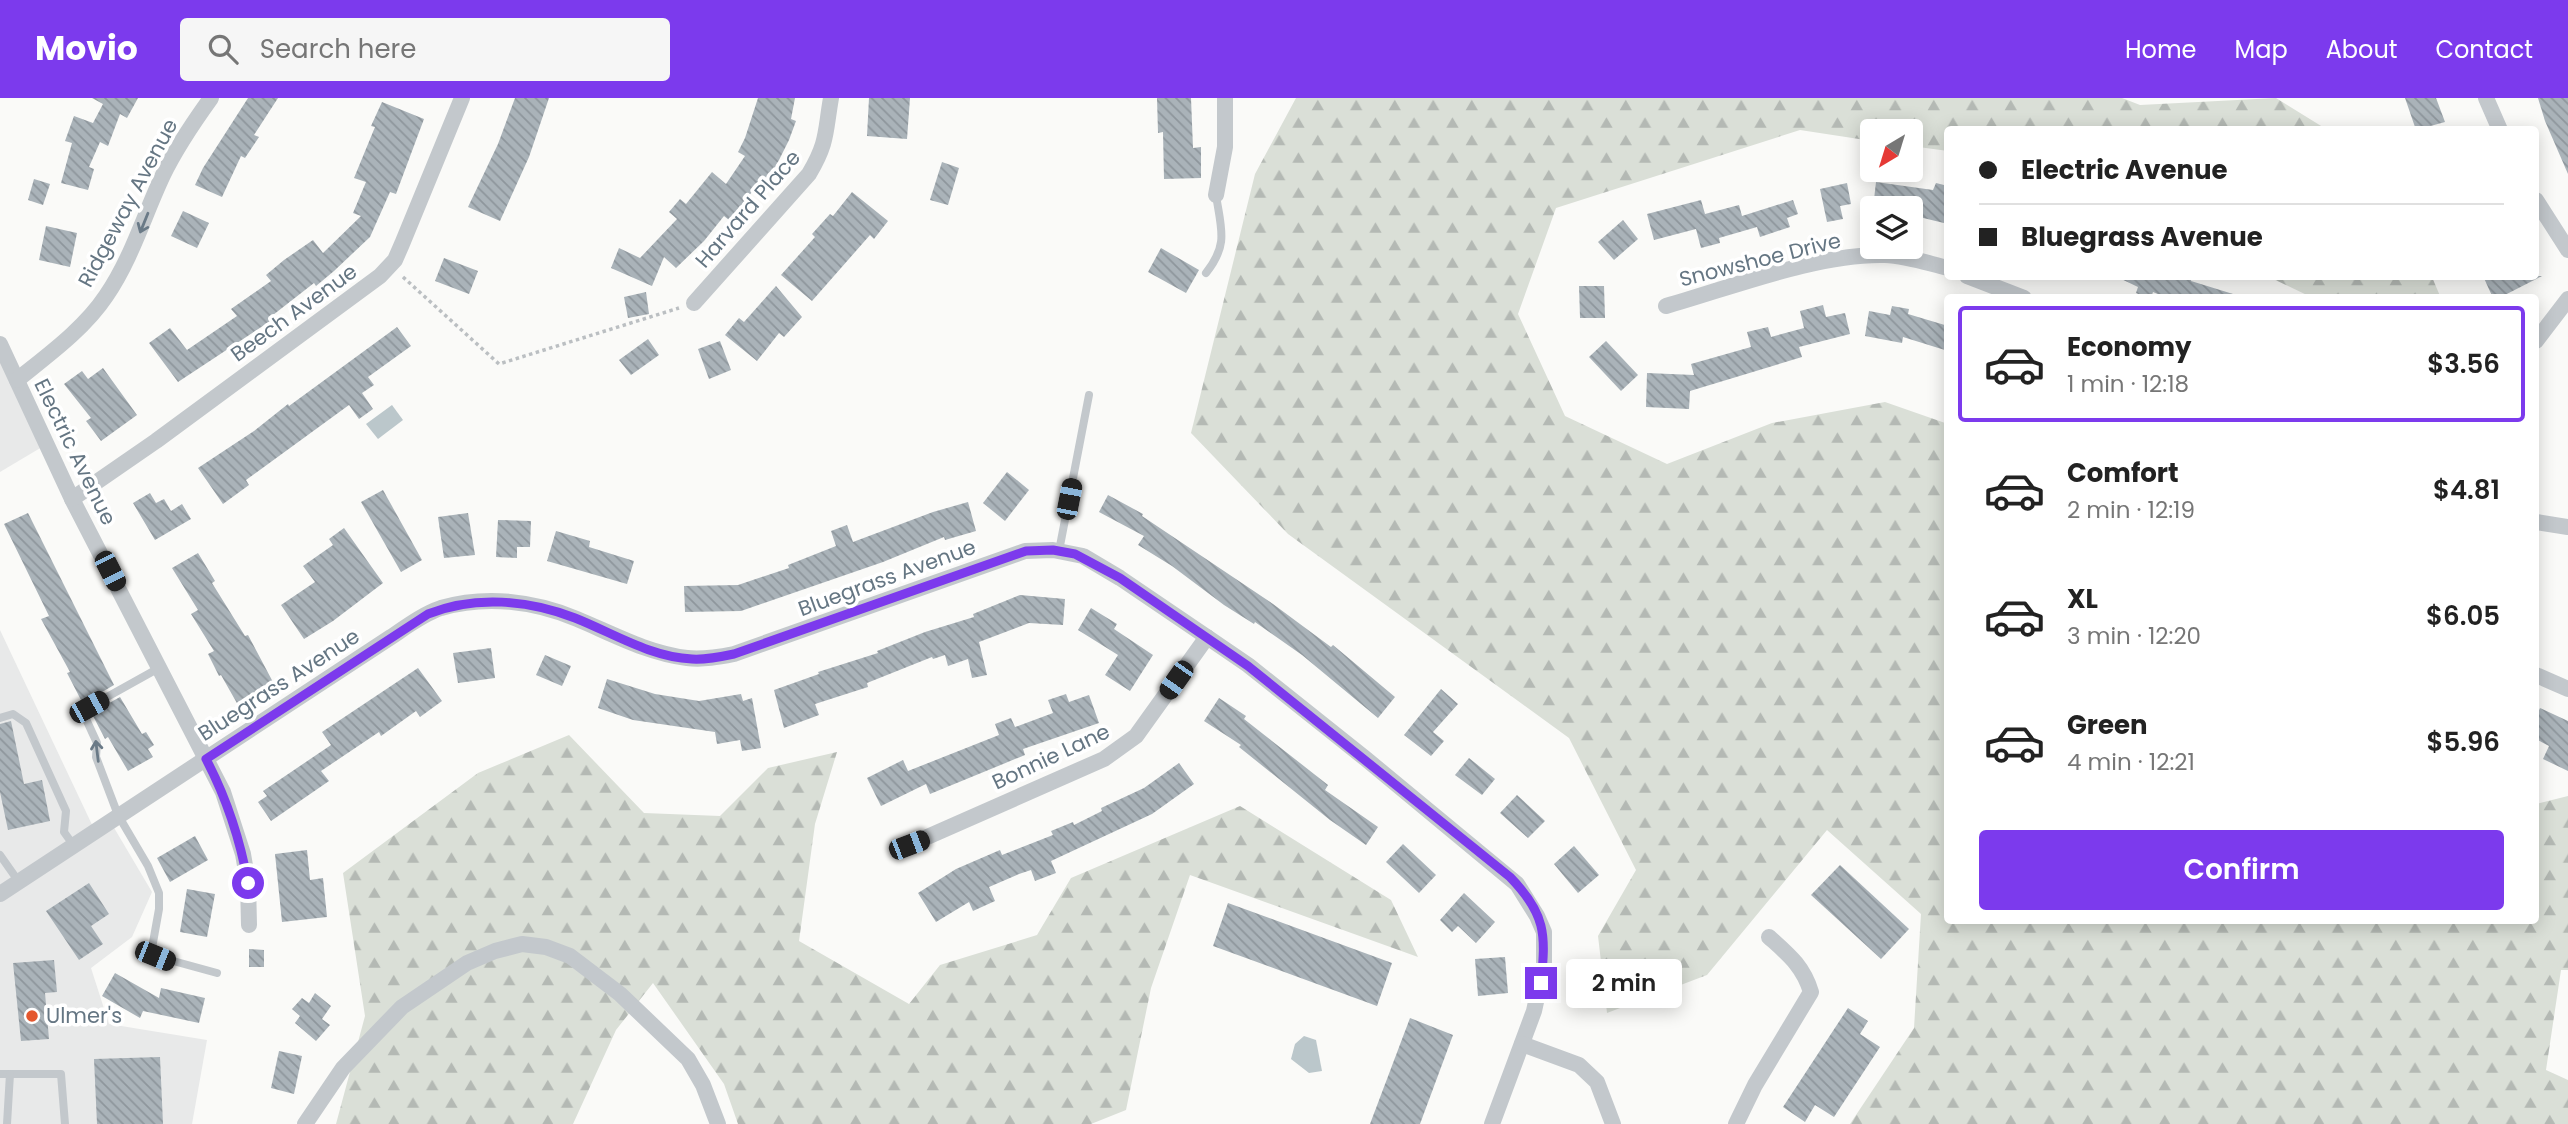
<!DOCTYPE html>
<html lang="en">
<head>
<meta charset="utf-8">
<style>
  body { margin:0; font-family:Poppins,sans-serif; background:#f6f6f6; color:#222; height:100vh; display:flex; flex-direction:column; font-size:26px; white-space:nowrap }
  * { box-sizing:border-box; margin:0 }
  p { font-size:23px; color:#767676 }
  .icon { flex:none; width:38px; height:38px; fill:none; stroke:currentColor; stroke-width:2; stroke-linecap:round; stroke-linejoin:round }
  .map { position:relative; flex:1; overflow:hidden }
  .sheet { position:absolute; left:1944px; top:196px; width:595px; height:630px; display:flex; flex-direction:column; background:#fff; border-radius:7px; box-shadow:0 4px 18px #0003 }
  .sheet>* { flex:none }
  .guide { position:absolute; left:1944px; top:28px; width:595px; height:154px; border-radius:7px; box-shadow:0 4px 18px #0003; display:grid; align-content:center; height:154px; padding:0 35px; background:#fff }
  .needle { width:46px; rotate:218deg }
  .buttons { position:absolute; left:1860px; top:21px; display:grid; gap:14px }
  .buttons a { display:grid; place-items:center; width:63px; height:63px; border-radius:7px; background:#fff; box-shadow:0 4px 18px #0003; font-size:35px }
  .end { position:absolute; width:32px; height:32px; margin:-16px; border:9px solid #7c3aed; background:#fff; box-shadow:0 0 0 4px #fff }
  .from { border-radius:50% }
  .bubble { position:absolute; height:49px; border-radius:7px; background:#fff; box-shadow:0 4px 18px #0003; font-size:23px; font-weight:600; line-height:49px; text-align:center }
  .car { position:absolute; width:21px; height:42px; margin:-21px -10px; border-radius:9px; box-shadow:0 0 5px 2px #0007; background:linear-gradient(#222 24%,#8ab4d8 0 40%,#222 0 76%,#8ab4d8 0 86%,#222 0) }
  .guide b { display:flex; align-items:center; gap:24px; height:66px; font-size:26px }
  .guide b+b { border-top:2px solid #e0e0e0 }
  .guide i { width:18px; height:18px; background:#222 }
  ul { padding:12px 0 0; list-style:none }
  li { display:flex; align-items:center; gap:21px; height:116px; margin:0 14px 10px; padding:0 21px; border:4px solid transparent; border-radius:7px }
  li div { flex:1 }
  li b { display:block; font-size:26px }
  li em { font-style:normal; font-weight:600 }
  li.active { border-color:#7c3aed }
  li>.icon { width:63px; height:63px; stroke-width:1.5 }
  .cta { display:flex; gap:14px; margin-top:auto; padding:14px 35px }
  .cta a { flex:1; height:80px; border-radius:7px; background:#7c3aed; color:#fff; font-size:28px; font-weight:600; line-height:80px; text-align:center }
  header { display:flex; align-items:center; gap:42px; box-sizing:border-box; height:98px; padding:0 35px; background:#7c3aed; color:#fff }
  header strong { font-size:33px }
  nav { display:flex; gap:38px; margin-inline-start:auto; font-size:24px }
  .search { width:490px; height:63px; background:#f6f6f6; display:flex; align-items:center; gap:18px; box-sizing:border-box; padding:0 24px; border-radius:7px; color:#767676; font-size:26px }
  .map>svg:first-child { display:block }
  .built { fill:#e8e9e9 }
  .forest { fill:url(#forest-firs) }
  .water { fill:#bbc7cb }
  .building { fill:url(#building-back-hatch) }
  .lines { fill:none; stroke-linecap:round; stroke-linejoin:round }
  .path { stroke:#bbbfc2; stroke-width:3.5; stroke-dasharray:3.5 3.5; stroke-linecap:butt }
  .lane { stroke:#c3c8cc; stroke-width:8 }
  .street { stroke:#c3c8cc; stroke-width:16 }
  .oneway { stroke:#6a7a87 }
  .route { stroke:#7c3aed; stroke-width:9 }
  .poi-dot { fill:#e4572e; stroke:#fff; stroke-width:2.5 }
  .labels { text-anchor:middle; stroke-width:7; stroke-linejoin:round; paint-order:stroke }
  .street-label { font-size:21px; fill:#657683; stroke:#fff }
  .poi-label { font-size:21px; fill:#657683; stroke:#fff; text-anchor:start }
</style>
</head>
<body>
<header>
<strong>Movio</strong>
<div class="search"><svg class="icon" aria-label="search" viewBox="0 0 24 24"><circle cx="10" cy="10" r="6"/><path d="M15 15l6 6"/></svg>Search here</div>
<nav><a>Home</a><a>Map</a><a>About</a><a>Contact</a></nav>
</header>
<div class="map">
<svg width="2568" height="1026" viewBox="0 0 2568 1026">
  <defs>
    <pattern id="forest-firs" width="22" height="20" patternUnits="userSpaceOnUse" patternTransform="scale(1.75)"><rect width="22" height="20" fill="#dadfd7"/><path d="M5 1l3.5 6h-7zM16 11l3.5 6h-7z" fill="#b4b9b4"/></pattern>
    <pattern id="building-back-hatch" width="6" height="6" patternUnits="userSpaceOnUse" patternTransform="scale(1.75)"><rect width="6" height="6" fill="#aab3b9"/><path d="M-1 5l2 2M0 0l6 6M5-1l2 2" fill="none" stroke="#8e969c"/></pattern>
  </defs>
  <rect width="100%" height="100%" fill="#fafaf8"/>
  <g class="built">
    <path d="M0,246L47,346L0,374Z"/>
    <path d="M0,532L95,733L110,723L152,794L132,839L91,870L109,926L207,942L192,1026H0Z"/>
  </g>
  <g class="forest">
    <path d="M1296,0H2122L2140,7L2276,0L2326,31L1948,32V53L1911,48V33H1872V43L1800,32L1556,110L1518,216L1565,318L1667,366L1772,325L1885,304L1948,326V822H2536V706L2568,698V872H2561L2546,972L2568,982V1026H1850L1914,930L1921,816L1827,732L1707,877L1607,915L1598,838L1636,772L1569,640L1288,436L1191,335L1255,76Z"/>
    <path d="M2269,179H2432L2440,198L2311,199Z"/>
    <path d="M569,637L644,715L720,718L768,670L837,654L815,726L799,843L909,906L940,867L1037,837L1071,780L1240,708L1391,802L1418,859L1190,777L1151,890L1126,1012L1091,1026H738L724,986L653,885L616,932L573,1026H336L365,918L343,775L478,675Z"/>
  </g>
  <g class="water">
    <path d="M392,307L403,322L378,341L366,326Z"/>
    <path d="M1304,938L1316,942L1322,973L1309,975L1291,961L1295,946Z"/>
  </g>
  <g class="building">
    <path d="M92,0H138L127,20L120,16L108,48L100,44L89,69L94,71L88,92L61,85L72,45L65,43L74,18L93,25L103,6Z"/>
    <path d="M248,0H278L254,37L259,39L245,60L241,58L222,99L195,87L203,70Z"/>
    <path d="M515,0H549L529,59L500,123L468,109L498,46Z"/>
    <path d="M758,0H795L791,21L796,23L789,42L776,68L756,97L752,94L729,122L724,118L704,143L676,170L664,159L652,188L611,170L619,150L640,160L677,121L669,114L680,101L686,106L712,74L726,86L745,58L738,54L745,40Z"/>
    <path d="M869,0H910L907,41L867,38Z"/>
    <path d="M1157,0H1191L1193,50L1201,49V80L1164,81L1163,34L1158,35Z"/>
    <path d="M2405,0H2436L2445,24L2416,32Z"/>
    <path d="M2538,0H2568V76L2545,23Z"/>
    <path d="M382,4L424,21L396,96L390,94L370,139L334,173L316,188L314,185L273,217L275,220L178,284L149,245L170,230L187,252L237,218L231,211L271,183L266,177L284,162L313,142L323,155L361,118L353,115L366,84L354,80L375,29L371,28Z"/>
    <path d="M942,64L959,70L948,107L930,102Z"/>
    <path d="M34,81L50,86L43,107L28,102Z"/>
    <path d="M1876,84L1933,92L1936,85L1948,88V126L1911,117V110H1873Z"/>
    <path d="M1847,85L1851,106L1840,108L1843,121L1827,124L1820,91Z"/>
    <path d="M852,94L888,123L874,141L870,137L812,203L781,177L815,139L812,136L830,116L833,118Z"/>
    <path d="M1701,102L1705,116L1739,107L1742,118L1793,102L1798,116L1787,120L1790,129L1760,139L1757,129L1719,140L1720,145L1701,150L1696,131L1654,142L1647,116Z"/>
    <path d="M183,113L209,125L197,150L171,138Z"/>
    <path d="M1623,122L1638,141L1614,162L1598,144Z"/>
    <path d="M46,128L77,135L70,169L39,162Z"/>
    <path d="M1161,150L1199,172L1186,195L1148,174Z"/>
    <path d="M444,160L478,173L469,196L435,183Z"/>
    <path d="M2115,178H2192L2191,183L2233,196L2232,200H2167L2153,194L2151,200H2147L2136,195L2138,189Z"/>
    <path d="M2483,178H2542L2499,200H2493Z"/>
    <path d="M776,188L802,219L784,239L779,235L757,263L725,237L739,220L744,224Z"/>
    <path d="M1579,188H1604L1605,220H1580Z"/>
    <path d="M646,194L649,216L628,220L624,199Z"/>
    <path d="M1823,207L1826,219L1845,215L1850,236L1799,249L1802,259L1690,293L1689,311L1646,309L1647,275L1694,277L1691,266L1751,249L1747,234L1768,229L1771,239L1804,230L1800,213Z"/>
    <path d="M1892,208L1909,211L1908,216L1948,228V253L1903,239L1902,245L1865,238L1869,213L1890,217Z"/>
    <path d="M397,229L411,248L368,279L374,287L362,295L373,311L359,321L349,307L246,382L249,387L223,406L198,370L254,333L288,306L289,308Z"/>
    <path d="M648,241L659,257L631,277L619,262Z"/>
    <path d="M720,243L731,272L709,281L698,251Z"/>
    <path d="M1606,243L1638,277L1621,293L1589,259Z"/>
    <path d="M103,270L137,317L101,343L86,323L91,320L64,286L82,273L88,281Z"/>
    <path d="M1007,374L1029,392L1005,423L983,405Z"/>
    <path d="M383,392L422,462L401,474L361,404Z"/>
    <path d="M150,395L156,405L164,401L171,413L182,406L191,421L155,442L133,405Z"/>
    <path d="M1108,397L1143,416L1142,418L1273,506L1331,549L1333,547L1395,599L1378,620L1302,557L1255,524L1254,526L1224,507L1172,468L1138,447L1144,438L1099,414Z"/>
    <path d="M968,404L976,433L945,442L944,439L883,464L741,513L685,514L684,488L738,487L789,470L788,467L836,448L831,433L847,427L853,444L933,414Z"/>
    <path d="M28,415L114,587L85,604L81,602L67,575L70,574L41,521L49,518L4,426Z"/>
    <path d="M468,415L475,457L444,460L438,419Z"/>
    <path d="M498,422L531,423L530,449H517V460L496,459Z"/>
    <path d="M344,430L383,485L333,523L304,541L281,507L315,484L303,468L333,447L329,441Z"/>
    <path d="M556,433L590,443L589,449L634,463L627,486L547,463Z"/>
    <path d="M198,455L215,483L212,485L245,538L248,537L274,586L238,607L221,577L219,578L208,556L214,553L191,516L198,512L172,470Z"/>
    <path d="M1020,497L1065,501L1063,527L1029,525L979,544L987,577L972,580L968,561L948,568L945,557L933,561L932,559L867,585L868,589L815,606L819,617L784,630L774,592L819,576L818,574L878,555L877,553L925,534L974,519L973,516Z"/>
    <path d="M1091,510L1117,526L1114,531L1153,557L1130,593L1105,577L1118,557L1078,532Z"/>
    <path d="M491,550L495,580L458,585L453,555Z"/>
    <path d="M545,557L571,568L562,588L536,577Z"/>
    <path d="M418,570L442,603L420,619L416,613L381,638L379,634L321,673L329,683L271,723L258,704L267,698L263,693L331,647L322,634Z"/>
    <path d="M607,581L655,596L699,603L741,596L743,603L752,600L761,650L742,653L740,642L717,646L715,634L633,622L598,610Z"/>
    <path d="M1441,591L1458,606L1433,634L1444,643L1431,658L1404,637Z"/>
    <path d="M1066,596L1069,604L1089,597L1099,625L1023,651L1025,657L930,696L926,686L881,708L867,680L903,662L908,673L999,637L995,626L1011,620L1015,629L1053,615L1048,602Z"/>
    <path d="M120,599L142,636L146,634L154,647L148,651L153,659L128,673L108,639L105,641L93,618V614Z"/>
    <path d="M1219,600L1246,618L1244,621L1328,687L1325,692L1378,729L1366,747L1330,722L1239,649L1241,647L1204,623Z"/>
    <path d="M2540,610L2568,623V673L2543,661L2549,648L2536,641V619Z"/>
    <path d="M11,623L24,686L42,682L50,723L8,732L0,694V626Z"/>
    <path d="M1469,660L1495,681L1482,697L1455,677Z"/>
    <path d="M1179,665L1194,686L1152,716L1051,763L1056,775L1035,783L1031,772L1019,776L989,789L995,803L973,813L969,804L936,824L918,795L956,771L1000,752L1002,757L1053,737L1051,733L1073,724L1074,727L1102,713L1101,710L1144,690Z"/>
    <path d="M1517,697L1545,723L1528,740L1500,715Z"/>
    <path d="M195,738L208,762L170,784L157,760Z"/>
    <path d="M1403,746L1436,777L1419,795L1386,764Z"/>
    <path d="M1574,748L1599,777L1578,795L1554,766Z"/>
    <path d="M307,752L310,782L323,780L327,819L282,824L275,756Z"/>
    <path d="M1840,767L1909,831L1881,861L1811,797Z"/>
    <path d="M89,785L109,816L91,828L103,846L79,862L46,813Z"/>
    <path d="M187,791L215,796L207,839L180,834Z"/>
    <path d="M1464,795L1495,824L1476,845L1458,828L1452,834L1440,822Z"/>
    <path d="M1228,805L1392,865L1377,908L1213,848Z"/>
    <path d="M249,851L264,852V869H249Z"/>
    <path d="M1505,859L1508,895L1478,898L1475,861Z"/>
    <path d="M54,862L57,894L45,895L49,941L21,943L13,865Z"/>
    <path d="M115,875L159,900L161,890L205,900L199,925L143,913L140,920L102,898Z"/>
    <path d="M315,895L331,908L322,921L330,927L316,943L295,925L300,918L292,911L302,900L309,905Z"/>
    <path d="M1848,910L1868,923L1860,936L1880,949L1834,1019L1815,1007L1805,1024L1783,1009Z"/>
    <path d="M1410,920L1453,937L1420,1026H1370Z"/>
    <path d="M279,953L302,958L294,996L271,990Z"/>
    <path d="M160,959L163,1026H97L94,961Z"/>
  </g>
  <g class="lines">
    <path class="path" d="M403,179L499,266L679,210"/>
    <g class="lane">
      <path d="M1206,175C1229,146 1221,131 1216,97"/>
      <path d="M1059,453L1089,297"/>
      <path d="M159,570L89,609L86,613V621L97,645L96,659L118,717L148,768L159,795V811L152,850L155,858L217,875"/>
      <path d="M0,620L13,616L26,625L66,713L64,734L74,748"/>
      <path d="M0,757L19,784"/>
      <path d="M0,976H61L65,1026"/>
      <path d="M7,1026L10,976"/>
    </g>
    <g class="street">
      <path d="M2486,0L2500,32"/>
      <path d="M1216,97L1225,49V0"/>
      <path d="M2536,102L2568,152"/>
      <path d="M1967,178L2024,200"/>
      <path d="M694,205L809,76C828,44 825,34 831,0"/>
      <path d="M1666,208C1730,190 1819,155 1885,157C1907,158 1927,165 1948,170"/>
      <path d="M2536,243L2568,201"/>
      <path d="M0,246L72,401L223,694L243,756L248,785L249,827"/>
      <path d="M17,282C48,257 84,231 106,198C132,160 144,117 163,77C176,50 193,25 211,0"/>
      <path d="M72,401L156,343L380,178L395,162L402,146L462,0"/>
      <path d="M2536,424L2568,429"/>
      <path d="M2536,577L2568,591"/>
      <path d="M909,747L1104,661L1136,638L1207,539"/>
      <path d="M0,796L391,539C406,529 423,516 441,510C486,497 535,503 577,521C613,536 647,555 687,560C703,562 719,559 734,556L1025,453L1053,452L1083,458L1120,480L1207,539L1248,567L1366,661L1517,786L1537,818L1544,834V867L1534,913L1492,1026"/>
      <path d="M1522,946L1579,967L1597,984L1613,1026"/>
      <path d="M305,1026L343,970L402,909L467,865L495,853L522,846L546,849L570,858L620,896L688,961L703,987L718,1026"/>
      <path d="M1736,1026L1755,987L1811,894C1803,868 1789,857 1769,839"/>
    </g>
  </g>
  <defs><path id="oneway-shaft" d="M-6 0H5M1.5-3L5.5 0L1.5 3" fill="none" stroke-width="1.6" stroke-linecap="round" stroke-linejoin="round" transform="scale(1.75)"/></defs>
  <g class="oneway">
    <use href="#oneway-shaft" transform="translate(144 125) rotate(112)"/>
    <use href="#oneway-shaft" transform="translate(97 653) rotate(-97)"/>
  </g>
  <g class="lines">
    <path class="route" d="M248,785C240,741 227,701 206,661L428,516C475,497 529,502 575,520C613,535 650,559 692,561C706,562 720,559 734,556L1026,453L1053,452L1075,456L1120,480L1248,568L1510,779C1546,816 1546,836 1541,885"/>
  </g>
  <circle class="poi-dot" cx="32" cy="918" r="7"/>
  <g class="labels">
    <g class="street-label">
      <text transform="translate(128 105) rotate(-62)" y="7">Ridgeway Avenue</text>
      <text transform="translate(748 111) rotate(-49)" y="7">Harvard Place</text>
      <text transform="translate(1760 162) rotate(-14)" y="7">Snowshoe Drive</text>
      <text transform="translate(294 215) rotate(-36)" y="7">Beech Avenue</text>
      <text transform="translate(75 354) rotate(64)" y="7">Electric Avenue</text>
      <text transform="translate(887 480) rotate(-20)" y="7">Bluegrass Avenue</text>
      <text transform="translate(279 587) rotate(-33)" y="7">Bluegrass Avenue</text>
      <text transform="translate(1051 659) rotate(-25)" y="7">Bonnie Lane</text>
    </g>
    <g class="poi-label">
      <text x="46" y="925">Ulmer's</text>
    </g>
  </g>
</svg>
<div class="buttons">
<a><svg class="needle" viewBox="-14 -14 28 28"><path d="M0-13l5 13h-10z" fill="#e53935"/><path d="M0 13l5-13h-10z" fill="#767676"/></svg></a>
<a><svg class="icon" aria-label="layers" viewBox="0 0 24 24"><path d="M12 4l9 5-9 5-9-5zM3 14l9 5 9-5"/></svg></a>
</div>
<i class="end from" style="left:248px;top:785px"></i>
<i class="end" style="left:1541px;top:885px"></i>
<div class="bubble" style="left:1566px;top:861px;width:116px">2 min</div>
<i class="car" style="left:1069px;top:401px;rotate:11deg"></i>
<i class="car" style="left:110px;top:473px;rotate:153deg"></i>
<i class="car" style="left:1176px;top:582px;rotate:215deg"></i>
<i class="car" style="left:89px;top:609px;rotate:61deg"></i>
<i class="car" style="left:909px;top:747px;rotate:69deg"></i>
<i class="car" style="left:155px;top:858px;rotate:112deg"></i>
<div class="guide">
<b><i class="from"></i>Electric Avenue</b>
<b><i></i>Bluegrass Avenue</b>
</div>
<section class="sheet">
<ul>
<li class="active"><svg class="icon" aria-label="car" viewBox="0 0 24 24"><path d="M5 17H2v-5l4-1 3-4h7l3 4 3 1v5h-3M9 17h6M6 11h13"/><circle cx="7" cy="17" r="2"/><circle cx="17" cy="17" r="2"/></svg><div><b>Economy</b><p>1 min · 12:18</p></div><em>$3.56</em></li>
<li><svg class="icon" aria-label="car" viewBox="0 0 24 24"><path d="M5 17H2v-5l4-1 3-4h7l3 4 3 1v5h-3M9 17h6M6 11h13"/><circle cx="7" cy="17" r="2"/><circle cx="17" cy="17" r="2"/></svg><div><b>Comfort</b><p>2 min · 12:19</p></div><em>$4.81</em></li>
<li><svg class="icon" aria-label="car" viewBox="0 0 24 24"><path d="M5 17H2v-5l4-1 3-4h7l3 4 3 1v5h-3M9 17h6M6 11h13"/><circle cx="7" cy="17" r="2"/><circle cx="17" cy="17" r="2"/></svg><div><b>XL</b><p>3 min · 12:20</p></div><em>$6.05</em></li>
<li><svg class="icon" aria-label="car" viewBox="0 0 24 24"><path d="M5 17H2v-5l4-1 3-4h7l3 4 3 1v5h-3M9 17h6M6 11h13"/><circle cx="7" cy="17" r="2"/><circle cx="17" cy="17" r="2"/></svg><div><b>Green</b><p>4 min · 12:21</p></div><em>$5.96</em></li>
</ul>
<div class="cta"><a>Confirm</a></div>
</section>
</div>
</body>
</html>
